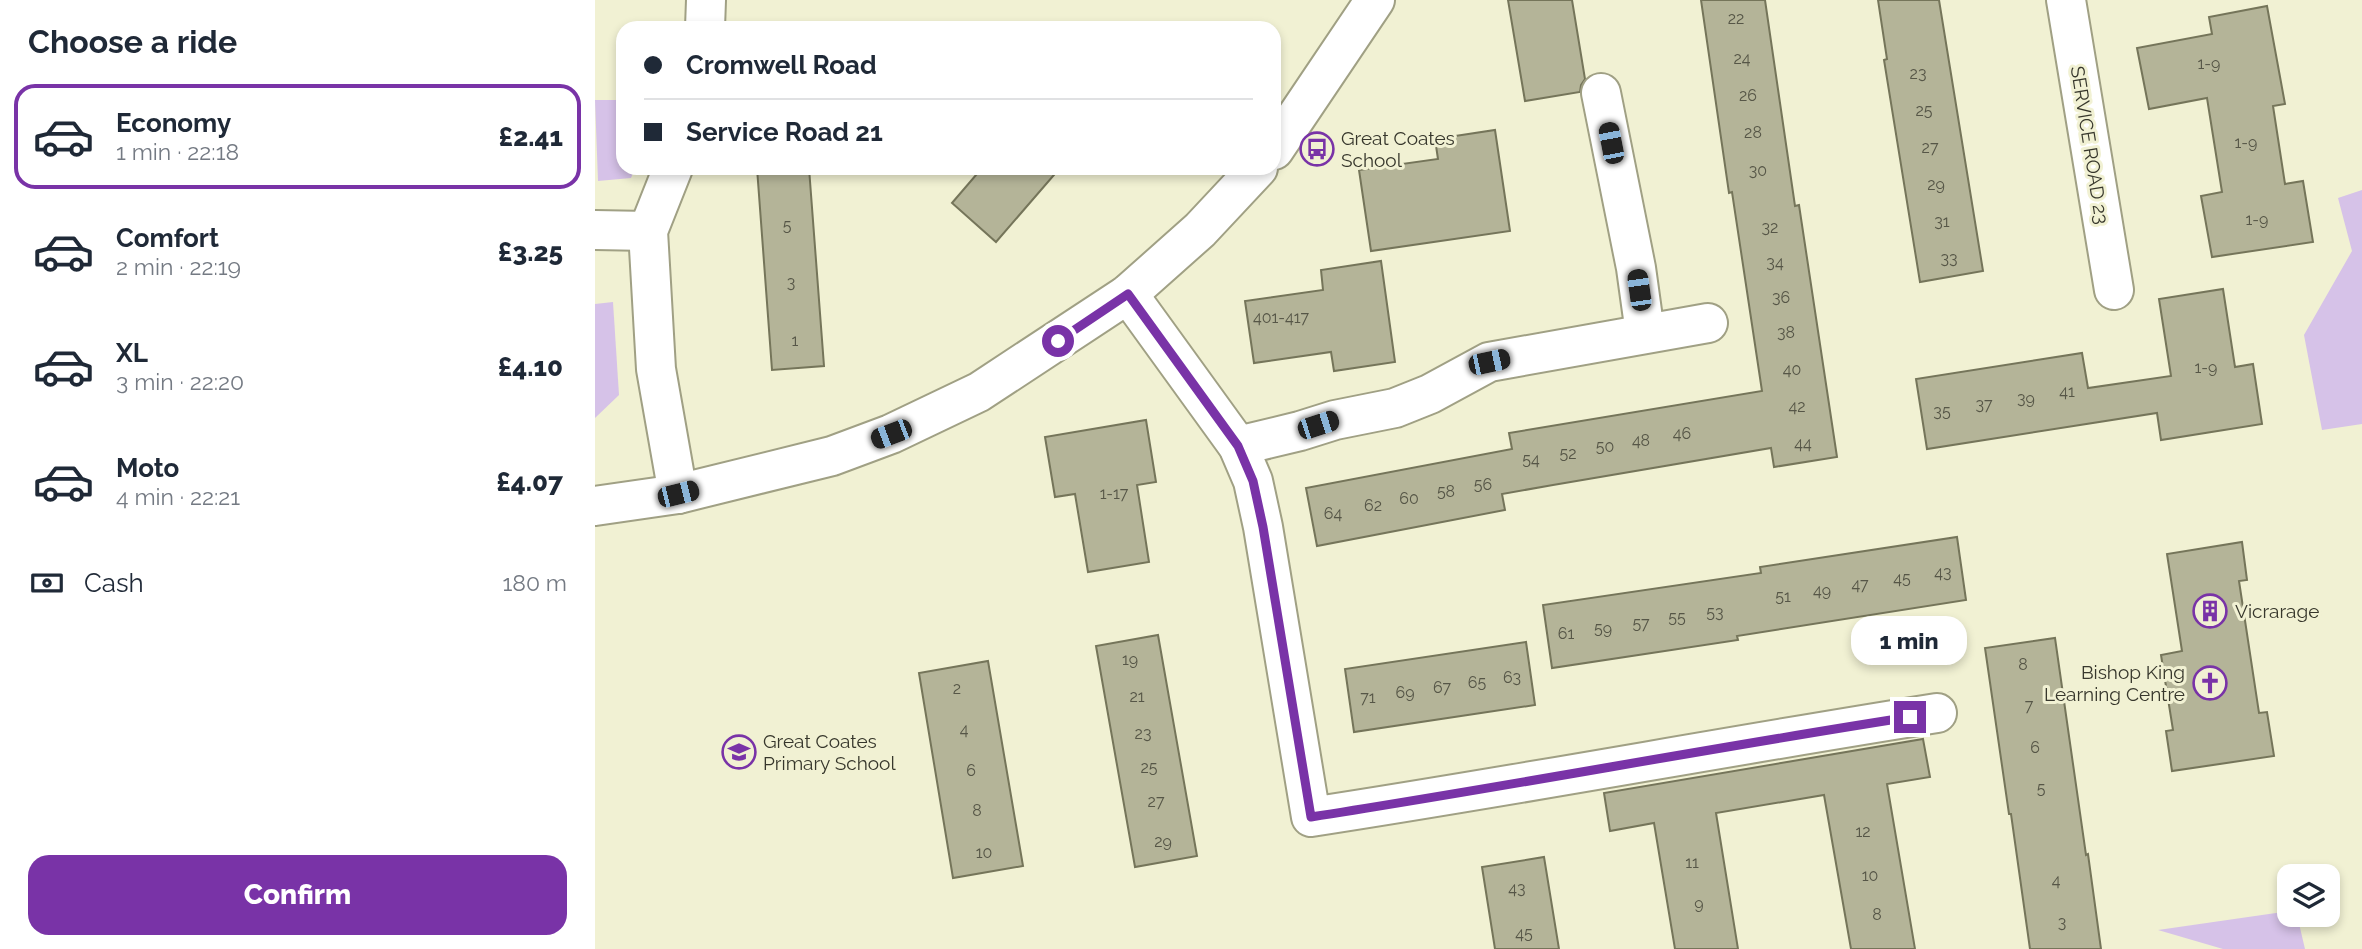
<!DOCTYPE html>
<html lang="en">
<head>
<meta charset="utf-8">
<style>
  body { margin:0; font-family:Raleway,sans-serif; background:#f2f2f3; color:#1f2937; height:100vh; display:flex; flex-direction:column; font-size:26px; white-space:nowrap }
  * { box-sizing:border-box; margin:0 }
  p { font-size:23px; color:#747a83 }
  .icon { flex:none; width:38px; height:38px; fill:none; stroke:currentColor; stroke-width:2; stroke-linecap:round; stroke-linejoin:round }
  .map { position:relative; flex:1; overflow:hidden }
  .details { display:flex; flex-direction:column; background:#fff; width:595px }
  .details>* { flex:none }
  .guide { position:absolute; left:21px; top:21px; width:665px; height:154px; border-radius:21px; box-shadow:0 4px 10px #0003; display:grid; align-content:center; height:154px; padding:0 28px; background:#fff }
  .controls { position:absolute; left:1682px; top:864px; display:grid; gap:14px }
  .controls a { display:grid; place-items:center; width:63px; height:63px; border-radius:14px; background:#fff; box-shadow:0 4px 10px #0003; font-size:35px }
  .end { position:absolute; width:32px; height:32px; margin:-16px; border:9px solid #7933a7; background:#fff; box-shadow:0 0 0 4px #fff }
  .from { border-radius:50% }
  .bubble { position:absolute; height:49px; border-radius:21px; background:#fff; box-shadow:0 4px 10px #0003; font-size:23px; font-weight:800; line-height:49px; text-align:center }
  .car { position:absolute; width:21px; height:42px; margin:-21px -10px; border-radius:9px; box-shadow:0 0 5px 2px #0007; background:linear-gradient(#222 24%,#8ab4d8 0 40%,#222 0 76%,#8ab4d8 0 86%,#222 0) }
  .guide b { display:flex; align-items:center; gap:24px; height:66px; font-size:26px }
  .guide b+b { border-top:2px solid #e0e1e3 }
  .guide i { width:18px; height:18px; background:#1f2937 }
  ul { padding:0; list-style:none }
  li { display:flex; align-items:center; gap:21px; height:105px; margin:0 14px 10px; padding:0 14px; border:4px solid transparent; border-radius:21px }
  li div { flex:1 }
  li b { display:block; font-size:26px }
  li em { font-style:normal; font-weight:800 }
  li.on { border-color:#7933a7 }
  li>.icon { width:63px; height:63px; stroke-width:1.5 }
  h2 { padding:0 28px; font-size:32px; line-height:84px }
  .pay { display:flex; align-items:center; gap:18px; height:77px; padding:0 28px; font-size:26px }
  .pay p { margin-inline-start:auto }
  .button { display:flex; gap:14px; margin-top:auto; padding:14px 28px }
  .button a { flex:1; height:80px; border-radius:21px; background:#7933a7; color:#fff; font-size:28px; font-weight:800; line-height:80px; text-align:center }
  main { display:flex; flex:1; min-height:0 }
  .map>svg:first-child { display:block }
  .green { fill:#d6c2e8 }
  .building { fill:#b4b498; stroke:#75755a; stroke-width:2 }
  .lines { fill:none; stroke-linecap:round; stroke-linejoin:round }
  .street-casing { stroke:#a0a084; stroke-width:42 }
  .secondary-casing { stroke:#a0a084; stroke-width:42 }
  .street { stroke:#fff; stroke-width:38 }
  .secondary { stroke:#fff; stroke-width:38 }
  .route { stroke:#7933a7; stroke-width:9 }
  .labels { text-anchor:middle; stroke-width:6; stroke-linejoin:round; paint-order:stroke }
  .number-label { font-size:16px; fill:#565647 }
  .poi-label { font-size:19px; fill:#37372c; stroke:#f1f1d3; text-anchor:start }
  .street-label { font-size:19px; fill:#37372c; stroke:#f1f1d3 }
</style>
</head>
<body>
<main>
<section class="details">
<h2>Choose a ride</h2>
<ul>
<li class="on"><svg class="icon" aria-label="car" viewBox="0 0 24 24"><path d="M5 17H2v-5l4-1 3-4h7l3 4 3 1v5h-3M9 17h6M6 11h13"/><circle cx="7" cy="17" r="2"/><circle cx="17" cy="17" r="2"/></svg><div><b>Economy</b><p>1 min · 22:18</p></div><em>£2.41</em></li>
<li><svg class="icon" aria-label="car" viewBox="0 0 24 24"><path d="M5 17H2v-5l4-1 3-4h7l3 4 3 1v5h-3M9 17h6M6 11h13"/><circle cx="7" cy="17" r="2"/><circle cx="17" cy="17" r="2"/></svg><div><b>Comfort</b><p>2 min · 22:19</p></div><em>£3.25</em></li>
<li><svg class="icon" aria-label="car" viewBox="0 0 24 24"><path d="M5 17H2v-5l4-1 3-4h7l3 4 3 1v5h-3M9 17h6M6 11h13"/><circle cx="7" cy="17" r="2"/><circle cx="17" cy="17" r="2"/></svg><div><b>XL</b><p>3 min · 22:20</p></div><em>£4.10</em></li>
<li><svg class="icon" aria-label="car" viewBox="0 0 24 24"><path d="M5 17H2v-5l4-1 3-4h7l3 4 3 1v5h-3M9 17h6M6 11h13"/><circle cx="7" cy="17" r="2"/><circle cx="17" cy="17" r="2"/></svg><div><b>Moto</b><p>4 min · 22:21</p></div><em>£4.07</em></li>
</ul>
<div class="pay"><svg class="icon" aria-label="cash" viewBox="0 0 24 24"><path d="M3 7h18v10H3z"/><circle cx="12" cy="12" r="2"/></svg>Cash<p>180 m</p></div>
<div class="button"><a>Confirm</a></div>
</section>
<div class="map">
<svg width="1767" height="949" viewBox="0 0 1767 949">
  <rect width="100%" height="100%" fill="#f1f1d3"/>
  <g class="green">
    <path d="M0,100H28V168H40L36,178L3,181Z"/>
    <path d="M1767,190V424L1727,430L1709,335L1757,251L1743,198Z"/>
    <path d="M18,302L24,395L0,418V304Z"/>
    <path d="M1694,911V915H1702L1710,949H1628L1563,930Z"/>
  </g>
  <g class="building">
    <path d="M913,0H977L990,79L986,85L985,92L930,101Z"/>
    <path d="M1106,0H1170L1200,206L1204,205L1242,457L1179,467L1176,448L958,485L907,494L910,510L722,546L711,488L917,449L914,433L1167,391L1137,192L1134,193Z"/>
    <path d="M1283,0H1344L1388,271L1325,282L1289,60L1292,59Z"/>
    <path d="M1672,6L1690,104L1678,106L1690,184L1708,181L1718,242L1617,257L1606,196L1627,192L1612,98L1554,109L1542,48L1617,34L1614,17Z"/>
    <path d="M900,130L915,231L776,251L764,170L843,159L840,139Z"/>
    <path d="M162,168H214L229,366L177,370Z"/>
    <path d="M387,168H465L401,242L357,203Z"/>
    <path d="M786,261L800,362L739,371L736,352L659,363L650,301L728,290L726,270Z"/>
    <path d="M1628,289L1640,367L1658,364L1667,424L1566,440L1562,413L1332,449L1321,379L1487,353L1493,388L1576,376L1564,299Z"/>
    <path d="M551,420L561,482L542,485L554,562L493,572L480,494L460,497L450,437Z"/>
    <path d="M1362,537L1371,600L1142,636L1143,640L957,668L948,605L1166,573L1165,567Z"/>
    <path d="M1647,542L1652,580L1644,581L1664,713L1672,712L1679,756L1577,771L1571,731L1578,730L1566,655L1587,651L1572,554Z"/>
    <path d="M563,635L602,856L540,867L501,646Z"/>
    <path d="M1460,638L1491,855L1493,854L1506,949H1435L1416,814H1414L1390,648Z"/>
    <path d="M931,642L940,705L759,732L750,669Z"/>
    <path d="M393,661L428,866L358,878L324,673Z"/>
    <path d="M1328,739L1335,777L1292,784L1320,949H1256L1229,795L1121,813L1143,949H1080L1059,823L1015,831L1009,793Z"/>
    <path d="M949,857L964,949H900L887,867Z"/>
  </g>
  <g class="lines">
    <defs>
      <g id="street">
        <path d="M1471,0L1519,290"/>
        <path d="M110,28L111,0"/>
        <path d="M1006,93L1041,268L1050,333"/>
        <path d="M78,168L53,231L61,369L83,494"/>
        <path d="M0,230L53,231"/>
        <path d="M533,294L643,446L658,481L668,527L716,817C925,785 1133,746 1342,713"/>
        <path d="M643,446L705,431L740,420L800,408L835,394L894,362L1113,323"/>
      </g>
      <g id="secondary">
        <path d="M679,150L780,0"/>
        <path d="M0,506L83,494L237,456L296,434L384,392L533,294L605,230L663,168"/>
      </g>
    </defs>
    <use href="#street" class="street-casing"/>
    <use href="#secondary" class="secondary-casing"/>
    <use href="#street" class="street"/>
    <use href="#secondary" class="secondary"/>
  </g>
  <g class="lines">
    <path class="route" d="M463,341L533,294L643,446L658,481L668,527L716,817C916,786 1115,748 1315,717"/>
  </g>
  <defs>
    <symbol id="bus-ring" viewBox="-11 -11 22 22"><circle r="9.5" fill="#f1f1d3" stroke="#7933a7" stroke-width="1.5"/><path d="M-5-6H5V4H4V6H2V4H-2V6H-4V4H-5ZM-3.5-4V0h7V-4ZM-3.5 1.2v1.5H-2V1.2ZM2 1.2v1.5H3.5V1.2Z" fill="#7933a7"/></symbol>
    <symbol id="building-ring" viewBox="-11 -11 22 22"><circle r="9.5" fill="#f1f1d3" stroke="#7933a7" stroke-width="1.5"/><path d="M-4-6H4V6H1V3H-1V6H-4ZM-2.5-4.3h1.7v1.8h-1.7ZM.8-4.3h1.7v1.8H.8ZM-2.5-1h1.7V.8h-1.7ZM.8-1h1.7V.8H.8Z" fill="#7933a7"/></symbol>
    <symbol id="church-ring" viewBox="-11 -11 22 22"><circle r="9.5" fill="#f1f1d3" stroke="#7933a7" stroke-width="1.5"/><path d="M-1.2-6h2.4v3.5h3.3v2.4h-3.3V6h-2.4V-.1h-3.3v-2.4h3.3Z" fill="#7933a7"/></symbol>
    <symbol id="school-ring" viewBox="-11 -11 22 22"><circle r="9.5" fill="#f1f1d3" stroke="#7933a7" stroke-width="1.5"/><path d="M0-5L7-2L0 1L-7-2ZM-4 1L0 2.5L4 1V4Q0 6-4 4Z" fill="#7933a7"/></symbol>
  </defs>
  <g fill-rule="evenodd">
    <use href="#bus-ring" x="703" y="130" width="38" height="38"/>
    <use href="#building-ring" x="1596" y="592" width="38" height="38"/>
    <use href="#church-ring" x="1596" y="664" width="38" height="38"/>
    <use href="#school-ring" x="125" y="733" width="38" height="38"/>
  </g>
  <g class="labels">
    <g class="number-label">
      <text x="1141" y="24">22</text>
      <text x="1147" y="64">24</text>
      <text x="1614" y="69">1-9</text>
      <text x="1323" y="79">23</text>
      <text x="1153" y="101">26</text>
      <text x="1329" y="116">25</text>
      <text x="1158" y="138">28</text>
      <text x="1651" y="148">1-9</text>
      <text x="1335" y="153">27</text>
      <text x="1163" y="176">30</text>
      <text x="1341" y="190">29</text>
      <text x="1662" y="225">1-9</text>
      <text x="1347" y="227">31</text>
      <text x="192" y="231">5</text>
      <text x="1175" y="233">32</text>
      <text x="1354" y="264">33</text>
      <text x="1180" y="268">34</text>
      <text x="196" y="288">3</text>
      <text x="1186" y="303">36</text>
      <text x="686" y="323">401-417</text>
      <text x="1191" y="338">38</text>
      <text x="200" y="346">1</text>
      <text x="1611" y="373">1-9</text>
      <text x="1197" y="375">40</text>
      <text x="1472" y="397">41</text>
      <text x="1431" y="404">39</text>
      <text x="1389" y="410">37</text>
      <text x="1202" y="412">42</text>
      <text x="1347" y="417">35</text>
      <text x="1087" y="439">46</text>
      <text x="1046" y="446">48</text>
      <text x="1208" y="449">44</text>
      <text x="1010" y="452">50</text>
      <text x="973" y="459">52</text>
      <text x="936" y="465">54</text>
      <text x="888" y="490">56</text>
      <text x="851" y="497">58</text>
      <text x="519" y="499">1-17</text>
      <text x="814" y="504">60</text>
      <text x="778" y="511">62</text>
      <text x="738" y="519">64</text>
      <text x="1348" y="578">43</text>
      <text x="1307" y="584">45</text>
      <text x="1265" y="590">47</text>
      <text x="1227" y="596">49</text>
      <text x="1188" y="602">51</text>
      <text x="1120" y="618">53</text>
      <text x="1082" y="623">55</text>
      <text x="1046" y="629">57</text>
      <text x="1008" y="634">59</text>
      <text x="971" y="639">61</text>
      <text x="535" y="665">19</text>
      <text x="1428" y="670">8</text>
      <text x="917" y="683">63</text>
      <text x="882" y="688">65</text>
      <text x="847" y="693">67</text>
      <text x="362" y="694">2</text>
      <text x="810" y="698">69</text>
      <text x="542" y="702">21</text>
      <text x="773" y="703">71</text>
      <text x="1434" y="711">7</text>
      <text x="369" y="735">4</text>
      <text x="548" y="739">23</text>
      <text x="1440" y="753">6</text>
      <text x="554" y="773">25</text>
      <text x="376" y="776">6</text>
      <text x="1446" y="794">5</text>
      <text x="561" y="807">27</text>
      <text x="382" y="816">8</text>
      <text x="1268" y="837">12</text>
      <text x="568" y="847">29</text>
      <text x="389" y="858">10</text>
      <text x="1097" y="868">11</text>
      <text x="1275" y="881">10</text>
      <text x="1461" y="886">4</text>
      <text x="922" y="894">43</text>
      <text x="1104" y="909">9</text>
      <text x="1282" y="920">8</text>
      <text x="1467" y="928">3</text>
      <text x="929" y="939">45</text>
    </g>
    <g class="poi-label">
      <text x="746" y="145">Great Coates<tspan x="746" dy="22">School</tspan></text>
      <text x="1640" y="618">Vicrarage</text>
      <text x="1590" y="679" text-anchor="end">Bishop King<tspan x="1590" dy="22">Learning Centre</tspan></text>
      <text x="168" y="748">Great Coates<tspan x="168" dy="22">Primary School</tspan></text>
    </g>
    <g class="street-label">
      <text transform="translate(1495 145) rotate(81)" y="7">SERVICE ROAD 23</text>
    </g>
  </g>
</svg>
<div class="controls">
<a><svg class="icon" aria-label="layers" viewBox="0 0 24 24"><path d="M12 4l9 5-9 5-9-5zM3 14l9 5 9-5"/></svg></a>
</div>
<i class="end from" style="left:463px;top:341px"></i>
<i class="end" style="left:1315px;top:717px"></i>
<div class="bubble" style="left:1256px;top:616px;width:116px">1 min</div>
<i class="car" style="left:1016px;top:143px;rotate:349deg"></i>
<i class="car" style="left:1044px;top:290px;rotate:352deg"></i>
<i class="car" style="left:894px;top:362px;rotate:78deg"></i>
<i class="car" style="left:723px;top:425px;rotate:72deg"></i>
<i class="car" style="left:296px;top:434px;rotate:249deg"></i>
<i class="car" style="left:83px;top:494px;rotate:76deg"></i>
<div class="guide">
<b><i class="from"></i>Cromwell Road</b>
<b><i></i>Service Road 21</b>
</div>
</div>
</main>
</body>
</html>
